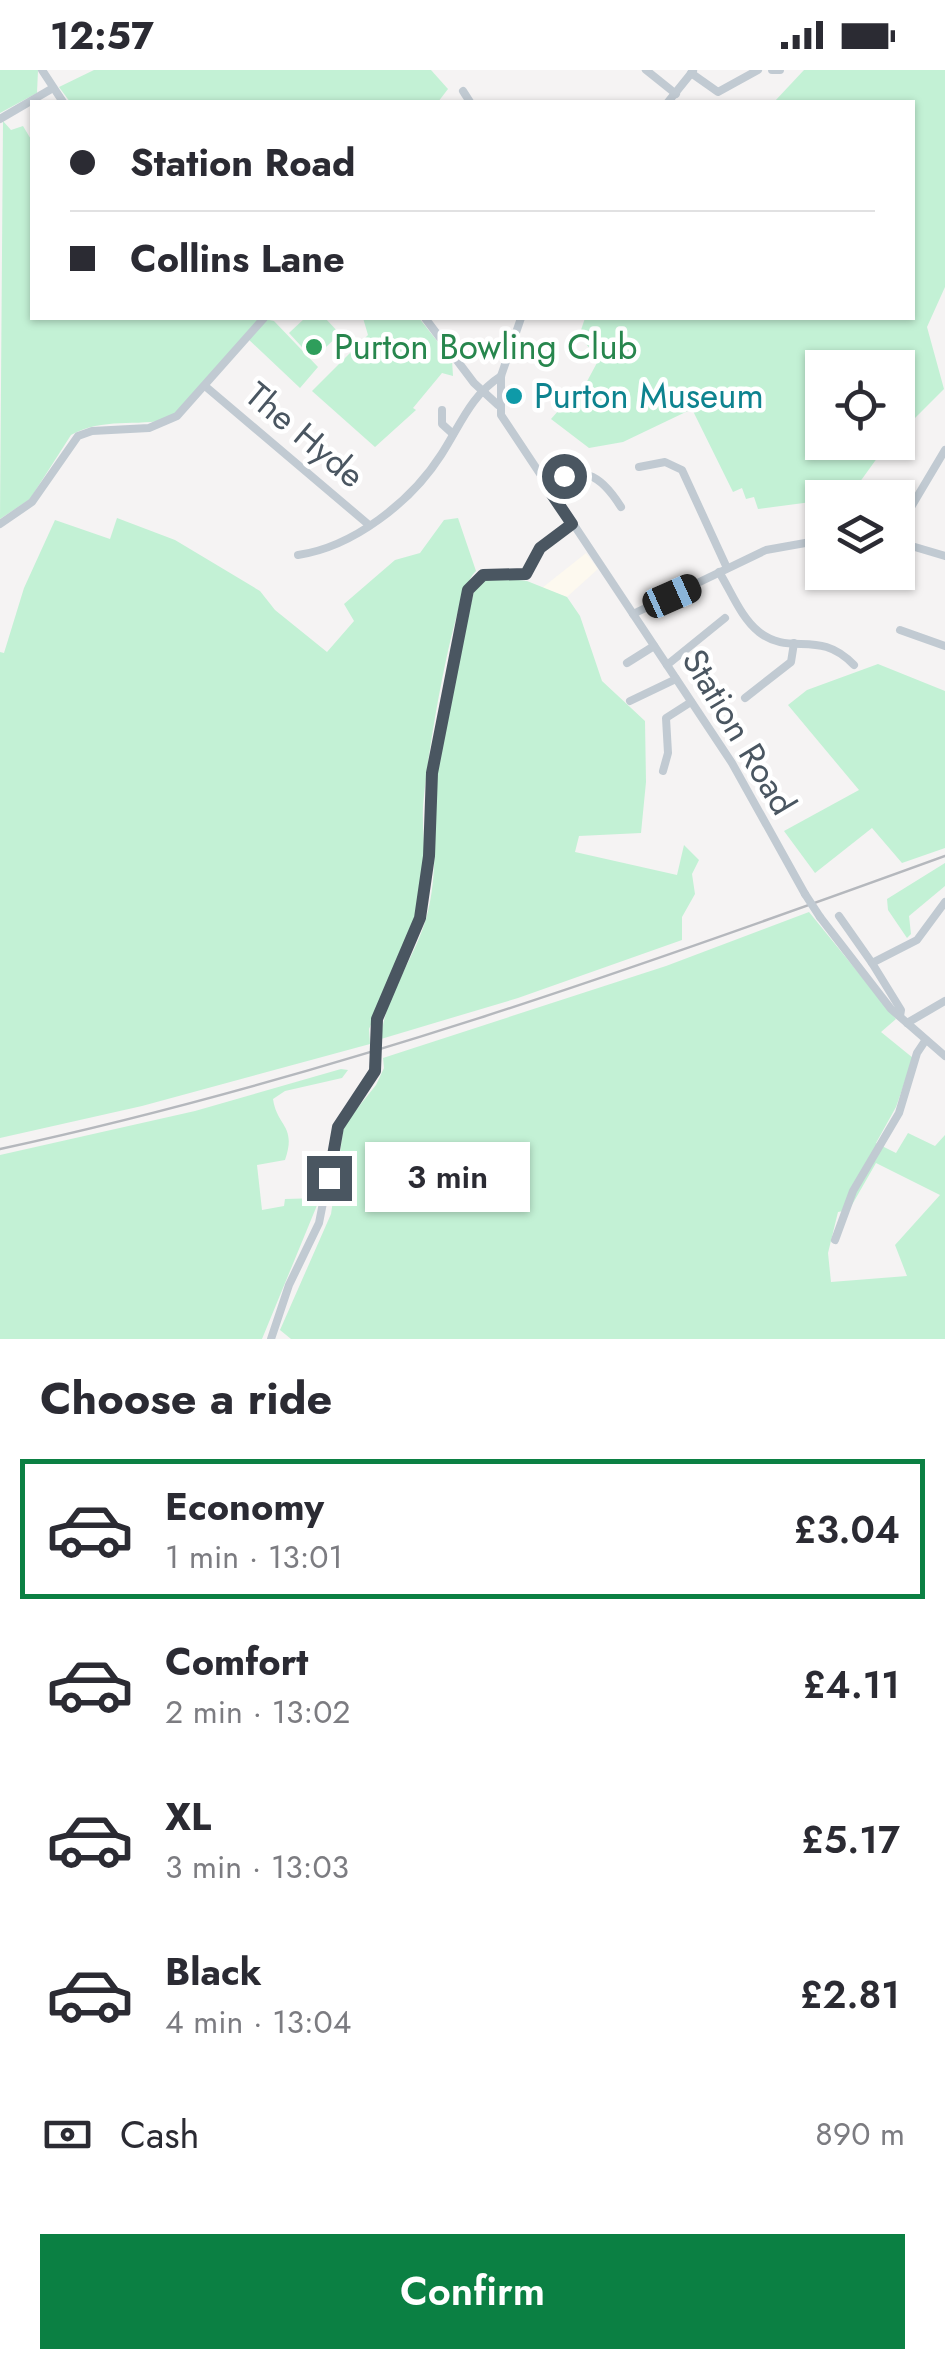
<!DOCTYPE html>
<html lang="en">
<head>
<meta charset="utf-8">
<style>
  body { margin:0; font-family:Jost,sans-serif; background:#f2f2f3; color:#2b2b33; height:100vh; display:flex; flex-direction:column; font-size:38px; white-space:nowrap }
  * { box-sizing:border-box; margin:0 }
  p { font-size:32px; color:#7c7c81 }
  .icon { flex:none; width:55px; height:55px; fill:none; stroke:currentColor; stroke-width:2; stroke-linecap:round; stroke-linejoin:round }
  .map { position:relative; height:1269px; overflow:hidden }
  .panel { display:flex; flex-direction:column; background:#fff; flex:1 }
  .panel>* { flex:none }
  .guide { position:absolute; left:30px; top:30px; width:885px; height:220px; border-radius:0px; box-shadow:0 2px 8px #0004; display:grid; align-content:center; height:220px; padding:0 40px; background:#fff }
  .tools { position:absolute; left:805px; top:280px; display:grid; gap:20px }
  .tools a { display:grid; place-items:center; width:110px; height:110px; border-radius:0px; background:#fff; box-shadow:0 2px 8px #0004; font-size:50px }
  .end { position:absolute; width:45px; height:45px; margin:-22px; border:12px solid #4a5661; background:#fff; box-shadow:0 0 0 5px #fff }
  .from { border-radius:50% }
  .bubble { position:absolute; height:70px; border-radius:0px; background:#fff; box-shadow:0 2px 8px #0004; font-size:32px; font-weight:600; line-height:70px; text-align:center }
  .car { position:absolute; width:30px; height:60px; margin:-30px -15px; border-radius:12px; box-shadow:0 0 8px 2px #0007; background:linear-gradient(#222 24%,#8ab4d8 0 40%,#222 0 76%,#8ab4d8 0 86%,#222 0) }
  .guide b { display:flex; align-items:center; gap:35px; height:95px; font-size:38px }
  .guide b+b { border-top:2px solid #e1e1e2 }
  .guide i { width:25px; height:25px; background:#2b2b33 }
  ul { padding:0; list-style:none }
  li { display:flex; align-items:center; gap:30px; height:140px; margin:0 20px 15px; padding:0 20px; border:5px solid transparent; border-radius:0px }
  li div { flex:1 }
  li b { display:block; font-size:38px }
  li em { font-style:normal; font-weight:600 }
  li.current { border-color:#0b8043 }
  li>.icon { width:90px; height:90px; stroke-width:1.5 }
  h2 { padding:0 40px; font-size:45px; line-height:120px }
  .pay { display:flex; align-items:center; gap:25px; height:110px; padding:0 40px; font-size:38px }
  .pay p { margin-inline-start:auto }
  .action { display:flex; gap:20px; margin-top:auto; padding:20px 40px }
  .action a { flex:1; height:115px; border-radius:0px; background:#0b8043; color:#fff; font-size:40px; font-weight:600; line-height:115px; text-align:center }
  .status { display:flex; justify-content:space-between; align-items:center; height:70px; padding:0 50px; background:#fff; direction:ltr }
  .status svg { height:28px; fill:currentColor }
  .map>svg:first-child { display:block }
  .commercial { fill:#fdf9ef }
  .green { fill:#c3f1d5; fill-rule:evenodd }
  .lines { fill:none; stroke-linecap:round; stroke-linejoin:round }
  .minor { stroke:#c1cad2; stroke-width:8 }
  .rail { stroke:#b5b8bd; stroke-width:2.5 }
  .minor-bridge { stroke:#c1cad2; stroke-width:8 }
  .route { stroke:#4a5661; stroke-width:12 }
  .leisure-dot { fill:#2e9e5b; stroke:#fff; stroke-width:4 }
  .culture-dot { fill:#0f9aa8; stroke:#fff; stroke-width:4 }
  .labels { text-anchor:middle; stroke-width:9; stroke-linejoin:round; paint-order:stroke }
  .leisure-label { font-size:35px; fill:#27864d; stroke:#fff; text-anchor:start }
  .culture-label { font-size:35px; fill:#0d838f; stroke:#fff; text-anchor:start }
  .street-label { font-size:35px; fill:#4a5661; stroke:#fff }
</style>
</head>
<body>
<div class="status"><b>12:57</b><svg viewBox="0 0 49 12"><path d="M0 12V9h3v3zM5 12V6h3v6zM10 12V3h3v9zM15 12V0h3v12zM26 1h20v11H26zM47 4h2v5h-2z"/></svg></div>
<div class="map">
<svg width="945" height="1269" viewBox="0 0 945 1269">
  <rect width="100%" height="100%" fill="#f5f3f3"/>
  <path class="commercial" d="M586,483L598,499L567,527L542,518Z"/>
  <g class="green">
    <path d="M0,0H38L37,23L0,43Z"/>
    <path d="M94,0H431L448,19L438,32H70L59,17Z"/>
    <path d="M804,0H945V217L927,257L944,319L911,352L898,353V298H822V372L888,373L849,427L758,439L754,427L746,429L742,418L733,422L692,339L623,372L589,378L551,349L559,340L576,332L599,289L579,266L585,248H912V32H774Z"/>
    <path d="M3,51L11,60L23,56L32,71V248H259L274,251L318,297L300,318L246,267L170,349C136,357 103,347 71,365L30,429L0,449Z"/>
    <path d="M305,248H325L340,264L313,289L289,263Z"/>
    <path d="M363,248H419L452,290L453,306L442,303L413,338L416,340L375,377L312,321L368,265Z"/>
    <path d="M117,448L175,470L260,521L275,540L327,582L354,551L344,534L395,490L420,483L444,450L458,448L476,501C453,520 425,700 423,738C422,764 427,790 422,815C413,867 389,912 369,959L370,974L142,1036L0,1068V582L4,583L24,518L55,450L110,469Z"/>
    <path d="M492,507L527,511L567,527L580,546L602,611L645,651L646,712L641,763L579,766L575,782L677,805L684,775L699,790L692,804L695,824L682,847V870L518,928L381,969C384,925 418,885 428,841C439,796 432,750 436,704C441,641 461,579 475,517L482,509Z"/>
    <path d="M878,594L945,621V778L902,793L872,758L815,803L784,761L859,720L788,635L807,620Z"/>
    <path d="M945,793V816L909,846L911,864L907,868L888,840L887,829Z"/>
    <path d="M809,842L896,949L881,962L913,988L896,1037L876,1073L896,1083L908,1063L935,1076L945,1065V1269H291L280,1260L331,1144L344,1055L376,1015L384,998L383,988L666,896ZM876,1093L940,1125L895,1175L907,1206L831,1212L828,1183L838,1142L849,1140Z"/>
    <path d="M341,999L348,1000L342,1008L285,1021L273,1029C277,1057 297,1055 285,1090L257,1095L262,1140L284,1136L285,1129L320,1128L262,1269H0V1085L195,1041Z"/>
  </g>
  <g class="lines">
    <g class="minor">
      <path d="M42,0L63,32"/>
      <path d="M646,0L676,24"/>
      <path d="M772,0H780"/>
      <path d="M691,3L718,22L758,0"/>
      <path d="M463,21L470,32"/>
      <path d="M668,32L693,1"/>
      <path d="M0,49L53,18"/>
      <path d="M425,248L474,313L498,335"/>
      <path d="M521,248L501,306V345L732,693L805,824"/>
      <path d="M205,316L369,455"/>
      <path d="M442,340V354L453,364"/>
      <path d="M639,397L665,392L682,400L727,498"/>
      <path d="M547,417C582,395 599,402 621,437"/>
      <path d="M0,454L32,432L78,366L92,361L149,358L177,346L264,248"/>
      <path d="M898,459L945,380"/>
      <path d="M898,472L945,486"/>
      <path d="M298,485C353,477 411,432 441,385C460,356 470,326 501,306"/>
      <path d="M719,502C731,521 741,548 759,562C791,587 819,558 854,595"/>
      <path d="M633,544L766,480L822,470"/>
      <path d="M900,560L945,576"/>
      <path d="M627,593L654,576"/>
      <path d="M667,595L725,548"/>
      <path d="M745,628L791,592L794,573"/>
      <path d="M630,631L676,609"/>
      <path d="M663,701L668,683L666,648L691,632"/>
      <path d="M839,846L872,893"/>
      <path d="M820,847L891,939L945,986"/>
      <path d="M900,946L901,940L872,893L917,870L945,832"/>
      <path d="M907,953L945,931"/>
      <path d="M835,1170L853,1121L899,1043L917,983L925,971"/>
      <path d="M271,1269L289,1215L319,1153L338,1057L375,1001L377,949L418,854L429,780L432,703L468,521L483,505L527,504L540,479L572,454"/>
    </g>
    <path class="rail" d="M0,1079C324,1009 634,899 945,786"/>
    <path class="minor-bridge" d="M805,824L820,847"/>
  </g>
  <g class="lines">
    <path class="route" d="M329,1108L338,1057L375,1001L377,949L420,848L429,786L432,703L468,520L483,505L526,504L540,478L572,454L547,417L564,406"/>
  </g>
  <circle class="leisure-dot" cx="314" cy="277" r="10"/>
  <circle class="culture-dot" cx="514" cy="326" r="10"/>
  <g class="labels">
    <g class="leisure-label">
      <text x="334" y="289">Purton Bowling Club</text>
    </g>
    <g class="culture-label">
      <text x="534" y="338">Purton Museum</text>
    </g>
    <g class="street-label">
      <text transform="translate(305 365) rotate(40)" y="12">The Hyde</text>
      <text transform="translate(739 662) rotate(59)" y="12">Station Road</text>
    </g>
  </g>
</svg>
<div class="tools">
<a><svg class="icon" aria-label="locate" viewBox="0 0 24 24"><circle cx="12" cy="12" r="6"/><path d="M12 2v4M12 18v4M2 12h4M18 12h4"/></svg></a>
<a><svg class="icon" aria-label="layers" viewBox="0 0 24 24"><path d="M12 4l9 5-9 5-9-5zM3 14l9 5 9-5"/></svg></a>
</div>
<i class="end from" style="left:564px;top:406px"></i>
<i class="end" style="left:329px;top:1108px"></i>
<div class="bubble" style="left:365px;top:1072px;width:165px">3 min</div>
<i class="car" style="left:672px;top:526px;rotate:66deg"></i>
<div class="guide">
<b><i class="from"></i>Station Road</b>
<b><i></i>Collins Lane</b>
</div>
</div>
<section class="panel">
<h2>Choose a ride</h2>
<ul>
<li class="current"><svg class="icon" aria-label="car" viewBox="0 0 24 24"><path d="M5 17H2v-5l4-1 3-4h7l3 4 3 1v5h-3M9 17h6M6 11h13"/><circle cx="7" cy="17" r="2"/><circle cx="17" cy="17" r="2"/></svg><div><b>Economy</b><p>1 min · 13:01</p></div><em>£3.04</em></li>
<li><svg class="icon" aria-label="car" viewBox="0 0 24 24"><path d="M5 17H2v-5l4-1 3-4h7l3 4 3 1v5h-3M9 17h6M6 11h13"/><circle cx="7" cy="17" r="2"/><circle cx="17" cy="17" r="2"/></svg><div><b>Comfort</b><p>2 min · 13:02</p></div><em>£4.11</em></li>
<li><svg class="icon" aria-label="car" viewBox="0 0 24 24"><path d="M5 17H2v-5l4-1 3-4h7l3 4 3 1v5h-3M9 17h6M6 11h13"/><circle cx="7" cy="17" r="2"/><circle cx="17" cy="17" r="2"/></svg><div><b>XL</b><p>3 min · 13:03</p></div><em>£5.17</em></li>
<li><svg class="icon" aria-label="car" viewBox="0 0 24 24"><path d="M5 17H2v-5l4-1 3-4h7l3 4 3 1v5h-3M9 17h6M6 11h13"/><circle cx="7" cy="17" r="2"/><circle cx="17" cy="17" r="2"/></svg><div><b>Black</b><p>4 min · 13:04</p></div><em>£2.81</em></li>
</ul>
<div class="pay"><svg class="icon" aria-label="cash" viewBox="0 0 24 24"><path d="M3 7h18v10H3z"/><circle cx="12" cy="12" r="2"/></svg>Cash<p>890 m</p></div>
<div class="action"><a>Confirm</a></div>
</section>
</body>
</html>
